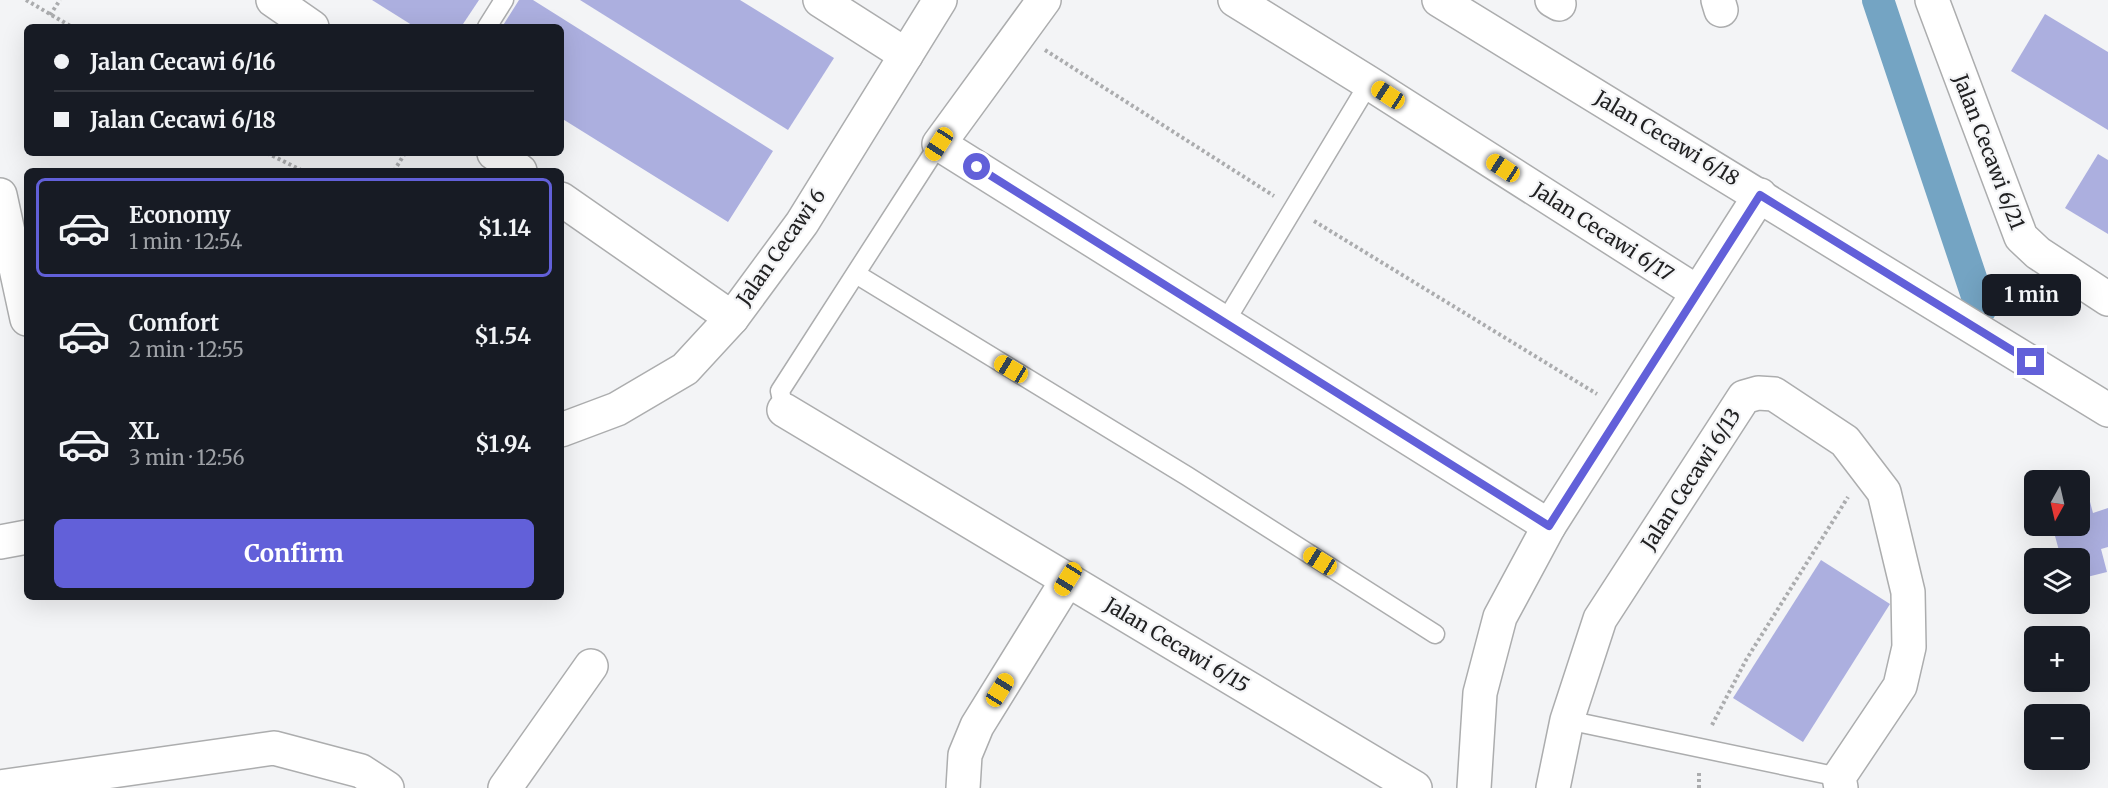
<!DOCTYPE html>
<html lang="en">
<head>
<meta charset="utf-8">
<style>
  body { margin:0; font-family:Merriweather,serif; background:#20242c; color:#f1f3f6; height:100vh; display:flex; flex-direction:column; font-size:22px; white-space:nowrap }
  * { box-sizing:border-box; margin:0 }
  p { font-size:20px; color:#9ea1a6 }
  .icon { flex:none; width:33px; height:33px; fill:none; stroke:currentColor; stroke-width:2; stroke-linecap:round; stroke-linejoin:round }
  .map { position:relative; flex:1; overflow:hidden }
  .panel { position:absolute; left:24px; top:168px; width:540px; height:432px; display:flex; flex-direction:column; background:#171b24; border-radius:9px; box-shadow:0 6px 24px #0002 }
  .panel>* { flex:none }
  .banner { position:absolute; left:24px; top:24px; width:540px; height:132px; border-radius:9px; box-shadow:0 6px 24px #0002; display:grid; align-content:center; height:132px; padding:0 30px; background:#171b24 }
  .needle { width:39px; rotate:188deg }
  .controls { position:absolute; left:2024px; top:470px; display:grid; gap:12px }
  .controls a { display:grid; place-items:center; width:66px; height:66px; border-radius:9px; background:#171b24; box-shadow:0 6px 24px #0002; font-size:30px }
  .end { position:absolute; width:27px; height:27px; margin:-14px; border:8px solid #6260d9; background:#fff; box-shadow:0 0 0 3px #fff }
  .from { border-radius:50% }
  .bubble { position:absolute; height:42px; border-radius:9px; background:#171b24; box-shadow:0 6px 24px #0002; font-size:20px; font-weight:700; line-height:42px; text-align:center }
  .car { position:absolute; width:18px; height:36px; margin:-18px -9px; border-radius:8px; box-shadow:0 0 4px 2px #0007; background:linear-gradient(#f5c518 24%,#345 0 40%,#f5c518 0 76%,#345 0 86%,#f5c518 0) }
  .banner b { display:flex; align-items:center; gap:21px; height:57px; font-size:22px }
  .banner b+b { border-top:2px solid #363941 }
  .banner i { width:15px; height:15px; background:#f1f3f6 }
  ul { padding:10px 0 0; list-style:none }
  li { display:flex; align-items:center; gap:18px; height:99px; margin:0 12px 9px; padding:0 18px; border:3px solid transparent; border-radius:9px }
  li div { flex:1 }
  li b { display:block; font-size:22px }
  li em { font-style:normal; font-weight:700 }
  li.active { border-color:#6260d9 }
  li>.icon { width:54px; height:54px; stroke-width:1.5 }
  .button { display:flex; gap:12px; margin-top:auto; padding:12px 30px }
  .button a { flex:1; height:69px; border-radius:9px; background:#6260d9; color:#fff; font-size:24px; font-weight:700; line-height:69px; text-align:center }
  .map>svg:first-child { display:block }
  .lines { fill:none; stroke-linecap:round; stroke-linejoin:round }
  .canal { stroke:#74a4c3; stroke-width:32 }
  .building { fill:#acafdf }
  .service-casing { stroke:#acadae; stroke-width:21 }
  .minor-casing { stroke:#acadae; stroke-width:36 }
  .tertiary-casing { stroke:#acadae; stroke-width:36 }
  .path { stroke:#abacae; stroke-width:4; stroke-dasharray:3 3; stroke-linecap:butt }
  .service { stroke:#fff; stroke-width:18 }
  .minor { stroke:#fff; stroke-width:33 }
  .tertiary { stroke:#fff; stroke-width:33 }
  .route { stroke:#6260d9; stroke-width:8 }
  .labels { text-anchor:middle; stroke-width:4.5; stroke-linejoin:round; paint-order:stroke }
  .street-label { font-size:20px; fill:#212122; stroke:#f3f4f6 }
</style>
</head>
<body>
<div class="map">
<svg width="2108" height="788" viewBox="0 0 2108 788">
  <rect width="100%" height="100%" fill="#f3f4f6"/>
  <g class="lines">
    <path class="canal" d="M1878,0L1981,308"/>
  </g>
  <g class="building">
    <path d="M372,0H479L461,27H415Z"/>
    <path d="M519,0H533L773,151L728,222L561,118V27H502Z"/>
    <path d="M580,0H740L834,58L788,130Z"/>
    <path d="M2045,14L2108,52V130L2011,71Z"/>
    <path d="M2098,154L2108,160V234L2065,208Z"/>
    <path d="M2085,483L2093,513L2108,508V547L2101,549L2107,572L2079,579V558H2061L2052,525H2079V485Z"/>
    <path d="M1821,560L1890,604L1803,742L1733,698Z"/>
  </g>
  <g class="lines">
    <defs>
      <g id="service">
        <path d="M487,27L504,0"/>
        <path d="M856,274L1187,476L1435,634"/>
        <path d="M1225,322L1369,83"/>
        <path d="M784,410L780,391L939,144"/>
        <path d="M1567,720L1839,777"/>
      </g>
      <g id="minor">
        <path d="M273,0L312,27"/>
        <path d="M820,0L906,55"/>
        <path d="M1044,0L939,144L1549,526"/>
        <path d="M1235,0L1369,83L1697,292"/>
        <path d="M1552,0L1559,4"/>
        <path d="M1718,0L1721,10"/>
        <path d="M1932,0L2021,237L2038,253L2108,299"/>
        <path d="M494,153L520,171"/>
        <path d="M0,195L27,319"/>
        <path d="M561,199L732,318"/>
        <path d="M784,410L1415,788"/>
        <path d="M0,787L274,748L361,771L387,788"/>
        <path d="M505,788L591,666"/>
        <path d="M963,788L965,755L977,726L1068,579"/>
        <path d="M1474,788L1480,693L1500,617L1549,526L1760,195"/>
        <path d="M1553,788L1567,720L1600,619L1744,397L1758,393L1774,394L1845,441L1884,492L1908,592L1909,647L1900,686L1839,777L1841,788"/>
      </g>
      <g id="tertiary">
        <path d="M1439,0L2108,410"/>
        <path d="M561,430L617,409L685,369L732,318L802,223L940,0"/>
        <path d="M0,542L27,537"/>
      </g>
    </defs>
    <use href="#service" class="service-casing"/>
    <use href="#minor" class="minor-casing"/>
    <use href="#tertiary" class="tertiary-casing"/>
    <g class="path">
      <path d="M26,0L72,27"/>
      <path d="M50,15L60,0"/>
      <path d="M1045,50L1274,196"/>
      <path d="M267,153L303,171"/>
      <path d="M394,171L405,153"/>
      <path d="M1314,221L1597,394"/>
      <path d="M1712,725L1746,660L1848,497"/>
      <path d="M1699,788V771"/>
    </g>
    <use href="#service" class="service"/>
    <use href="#minor" class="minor"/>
    <use href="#tertiary" class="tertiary"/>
  </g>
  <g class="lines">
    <path class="route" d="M977,167L1549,526L1760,195L2031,362"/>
  </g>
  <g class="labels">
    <g class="street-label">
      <text transform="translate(1667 138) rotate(31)" y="7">Jalan Cecawi 6/18</text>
      <text transform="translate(1989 152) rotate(69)" y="7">Jalan Cecawi 6/21</text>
      <text transform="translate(1603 232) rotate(33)" y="7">Jalan Cecawi 6/17</text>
      <text transform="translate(781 247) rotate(-55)" y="7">Jalan Cecawi 6</text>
      <text transform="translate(1691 479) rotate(-57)" y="7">Jalan Cecawi 6/13</text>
      <text transform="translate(1177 645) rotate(31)" y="7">Jalan Cecawi 6/15</text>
    </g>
  </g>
</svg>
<div class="controls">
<a><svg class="needle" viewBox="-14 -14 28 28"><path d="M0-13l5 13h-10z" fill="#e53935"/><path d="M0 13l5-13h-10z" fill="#9ea1a6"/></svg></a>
<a><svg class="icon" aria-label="layers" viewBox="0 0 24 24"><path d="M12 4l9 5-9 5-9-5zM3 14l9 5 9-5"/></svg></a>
<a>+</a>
<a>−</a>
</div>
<i class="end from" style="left:977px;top:167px"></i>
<i class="end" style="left:2031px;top:362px"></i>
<div class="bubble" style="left:1982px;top:274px;width:99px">1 min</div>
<i class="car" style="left:1388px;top:95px;rotate:303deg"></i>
<i class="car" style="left:939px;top:144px;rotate:213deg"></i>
<i class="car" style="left:1503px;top:168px;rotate:303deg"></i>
<i class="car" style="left:1011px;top:369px;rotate:301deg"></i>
<i class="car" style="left:1320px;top:561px;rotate:302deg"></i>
<i class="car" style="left:1068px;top:579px;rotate:212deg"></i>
<i class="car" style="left:1000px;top:690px;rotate:32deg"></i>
<div class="banner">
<b><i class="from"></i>Jalan Cecawi 6/16</b>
<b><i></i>Jalan Cecawi 6/18</b>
</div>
<section class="panel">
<ul>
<li class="active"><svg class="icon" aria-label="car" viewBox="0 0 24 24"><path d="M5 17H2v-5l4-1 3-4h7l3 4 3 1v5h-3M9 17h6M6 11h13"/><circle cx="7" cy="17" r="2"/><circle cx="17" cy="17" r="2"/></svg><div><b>Economy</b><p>1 min · 12:54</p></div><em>$1.14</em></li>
<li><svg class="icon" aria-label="car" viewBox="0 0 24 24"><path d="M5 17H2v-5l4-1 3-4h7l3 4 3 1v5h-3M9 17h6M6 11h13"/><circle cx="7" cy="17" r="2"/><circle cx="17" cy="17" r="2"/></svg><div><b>Comfort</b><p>2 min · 12:55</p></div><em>$1.54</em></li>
<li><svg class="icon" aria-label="car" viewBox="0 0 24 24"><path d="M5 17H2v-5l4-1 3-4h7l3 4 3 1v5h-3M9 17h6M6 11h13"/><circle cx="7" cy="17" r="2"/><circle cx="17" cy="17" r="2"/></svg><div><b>XL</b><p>3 min · 12:56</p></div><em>$1.94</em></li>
</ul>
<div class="button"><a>Confirm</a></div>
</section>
</div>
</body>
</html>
